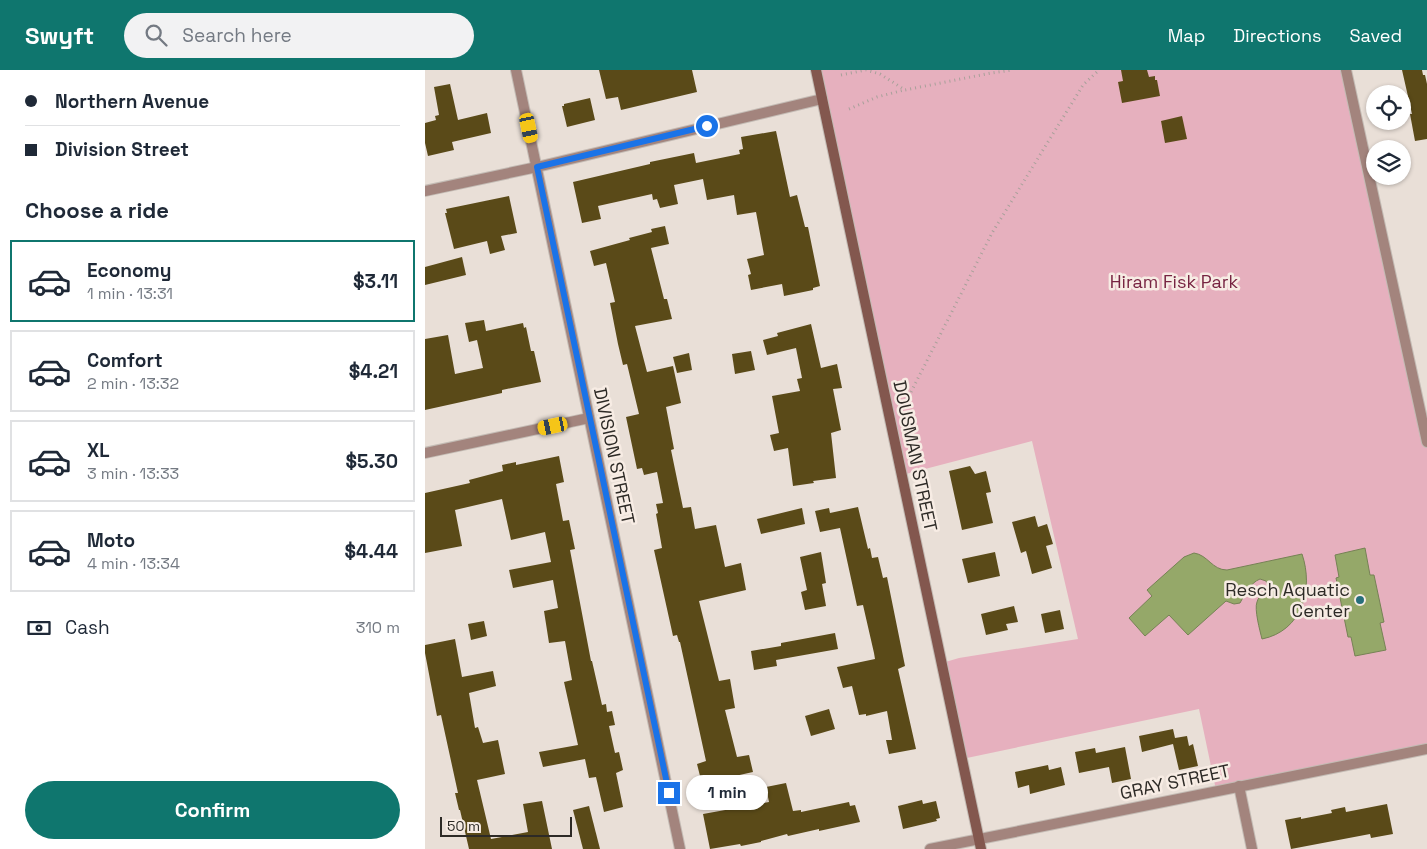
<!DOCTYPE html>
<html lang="en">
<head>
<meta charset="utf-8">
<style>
  body { margin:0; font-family:"Space Grotesk",sans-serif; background:#f2f2f3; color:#1f2937; height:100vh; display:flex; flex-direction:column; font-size:19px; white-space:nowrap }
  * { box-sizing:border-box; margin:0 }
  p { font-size:16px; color:#747a83 }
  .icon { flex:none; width:28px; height:28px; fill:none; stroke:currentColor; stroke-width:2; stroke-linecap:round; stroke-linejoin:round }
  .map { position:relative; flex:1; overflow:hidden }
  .details { display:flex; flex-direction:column; background:#fff; width:425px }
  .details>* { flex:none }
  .guide { display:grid; align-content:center; height:110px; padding:0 25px; background:#fff }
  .fabs { position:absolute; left:941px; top:15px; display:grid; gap:10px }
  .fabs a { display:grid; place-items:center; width:45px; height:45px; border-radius:50%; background:#fff; box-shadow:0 1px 4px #0004; font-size:25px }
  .scale { position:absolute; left:15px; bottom:12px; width:132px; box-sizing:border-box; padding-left:5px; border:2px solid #2d2a26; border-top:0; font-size:14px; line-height:18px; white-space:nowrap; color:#2d2a26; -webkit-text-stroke:4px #f7ece4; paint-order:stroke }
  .end { position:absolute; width:22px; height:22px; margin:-11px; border:6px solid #1a73e8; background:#fff; box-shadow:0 0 0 2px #fff }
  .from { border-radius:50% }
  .bubble { position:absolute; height:35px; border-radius:18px; background:#fff; box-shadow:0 1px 4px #0004; font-size:16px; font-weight:700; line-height:35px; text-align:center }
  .car { position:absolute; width:15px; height:30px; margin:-15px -8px; border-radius:6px; box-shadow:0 0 4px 1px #0007; background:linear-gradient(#f5c518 24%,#345 0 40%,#f5c518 0 76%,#345 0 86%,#f5c518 0) }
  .guide b { display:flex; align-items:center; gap:18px; height:48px; font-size:19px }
  .guide b+b { border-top:1px solid #e0e1e3 }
  .guide i { width:12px; height:12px; background:#1f2937 }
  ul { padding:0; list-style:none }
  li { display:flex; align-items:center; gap:15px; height:82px; margin:0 10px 8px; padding:0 15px; border:2px solid #e0e1e3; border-radius:0px }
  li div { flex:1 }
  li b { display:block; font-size:19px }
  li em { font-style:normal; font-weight:700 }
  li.selected { border-color:#0f766e }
  li>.icon { width:45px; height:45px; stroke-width:1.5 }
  h2 { padding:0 25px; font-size:22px; line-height:60px }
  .pay { display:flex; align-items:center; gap:12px; height:55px; padding:0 25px; font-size:19px }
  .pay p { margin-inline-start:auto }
  .action { display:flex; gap:10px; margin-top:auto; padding:10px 25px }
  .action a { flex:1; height:58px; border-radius:30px; background:#0f766e; color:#fff; font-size:20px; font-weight:700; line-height:58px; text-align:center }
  header { display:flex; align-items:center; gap:30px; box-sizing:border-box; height:70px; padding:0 25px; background:#0f766e; color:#fff }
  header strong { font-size:24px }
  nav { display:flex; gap:28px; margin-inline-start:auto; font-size:18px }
  .search { width:350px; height:45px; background:#f2f2f3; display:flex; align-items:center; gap:12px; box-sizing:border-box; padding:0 18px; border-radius:28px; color:#747a83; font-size:19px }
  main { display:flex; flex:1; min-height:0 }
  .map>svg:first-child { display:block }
  .green { fill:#e6b0be }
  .water { fill:#95a869; stroke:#768255 }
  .building { fill:#5a4a18 }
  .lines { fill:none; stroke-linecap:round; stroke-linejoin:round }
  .street-casing { stroke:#c3bbb4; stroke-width:12 }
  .secondary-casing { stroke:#c3bbb4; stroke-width:12 }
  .path { stroke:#a8a09a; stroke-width:3; stroke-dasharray:1 4; stroke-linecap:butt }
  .street { stroke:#a3847d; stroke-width:10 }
  .secondary { stroke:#83574e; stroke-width:10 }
  .route { stroke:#1a73e8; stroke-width:6 }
  .poi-dot { fill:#286f7c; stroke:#f7ece4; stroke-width:2 }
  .labels { text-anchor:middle; stroke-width:5; stroke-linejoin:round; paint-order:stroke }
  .park-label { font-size:18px; fill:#772442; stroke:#f7ece4 }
  .street-label { font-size:18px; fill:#2d2a26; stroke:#f7ece4 }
  .poi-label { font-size:18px; fill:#2d2a26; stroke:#f7ece4; text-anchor:end }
</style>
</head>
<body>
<header>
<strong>Swyft</strong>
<div class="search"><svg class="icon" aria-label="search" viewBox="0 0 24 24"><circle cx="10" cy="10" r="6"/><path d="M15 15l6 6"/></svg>Search here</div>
<nav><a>Map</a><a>Directions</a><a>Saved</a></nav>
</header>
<main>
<section class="details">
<div class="guide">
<b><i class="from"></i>Northern Avenue</b>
<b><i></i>Division Street</b>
</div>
<h2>Choose a ride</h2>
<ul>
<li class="selected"><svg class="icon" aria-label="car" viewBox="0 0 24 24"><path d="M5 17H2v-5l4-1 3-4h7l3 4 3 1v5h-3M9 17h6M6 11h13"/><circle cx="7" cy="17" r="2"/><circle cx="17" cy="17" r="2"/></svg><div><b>Economy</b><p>1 min · 13:31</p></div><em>$3.11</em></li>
<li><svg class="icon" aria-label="car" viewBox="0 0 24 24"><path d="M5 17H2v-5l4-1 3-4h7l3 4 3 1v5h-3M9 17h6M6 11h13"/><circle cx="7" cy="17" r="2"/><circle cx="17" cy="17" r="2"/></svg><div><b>Comfort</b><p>2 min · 13:32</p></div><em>$4.21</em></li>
<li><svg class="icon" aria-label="car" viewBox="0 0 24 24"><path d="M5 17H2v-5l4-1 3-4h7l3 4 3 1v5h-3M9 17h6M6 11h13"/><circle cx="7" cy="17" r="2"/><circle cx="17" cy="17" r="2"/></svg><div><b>XL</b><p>3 min · 13:33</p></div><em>$5.30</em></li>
<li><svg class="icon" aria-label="car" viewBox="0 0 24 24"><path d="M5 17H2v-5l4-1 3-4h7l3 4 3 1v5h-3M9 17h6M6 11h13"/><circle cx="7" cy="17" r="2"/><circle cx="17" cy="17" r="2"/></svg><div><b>Moto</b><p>4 min · 13:34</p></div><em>$4.44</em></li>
</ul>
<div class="pay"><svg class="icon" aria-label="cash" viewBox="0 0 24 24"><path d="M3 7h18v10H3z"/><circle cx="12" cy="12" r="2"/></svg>Cash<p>310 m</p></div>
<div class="action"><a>Confirm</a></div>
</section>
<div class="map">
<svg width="1002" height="779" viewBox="0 0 1002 779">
  <rect width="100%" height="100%" fill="#e9dfd7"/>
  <path class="green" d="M391,0H921L1002,372V679L791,720L774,639L537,689L517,593L534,588L653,569L607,371L477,405Z"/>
  <g class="water">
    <path d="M940,478L945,505H949L959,552L955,553L961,580L930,586L926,567H923L911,508L914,507L910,485Z"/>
    <path d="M769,483C783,485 787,500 802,500L877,484C889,519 877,561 837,569C835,561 829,539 832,532C834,524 842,523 843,515L841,511L835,509C825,513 820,524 815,533L809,534L801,531L763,565L744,545L720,566L704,548L727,526L722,520L759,487Z"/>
  </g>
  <g class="building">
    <path d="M174,0H267L272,22L196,40L193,27L181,29Z"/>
    <path d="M696,0H722L724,7L730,6V10H732L735,26L697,33L693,12L698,11Z"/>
    <path d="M977,0H997L998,5H1000L1002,14V69L990,71L985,44H987Z"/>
    <path d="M25,14L33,50L62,43L66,63L27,72L29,80L3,86L0,73V53L11,50L10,46L14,45L9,17Z"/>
    <path d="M165,28L170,50L142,57L137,36H139V34Z"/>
    <path d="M757,46L762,69L740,73L736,51Z"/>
    <path d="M351,61L365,127L372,125L380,157H383L395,216L388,218V220L359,226L357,214L326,220L323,205L326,204L322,189L339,185L331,142L312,145L309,125L282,130L278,109L249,115L253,134L235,138L232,129L228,130L227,124L173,136L176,149L157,153L148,112L225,94V92L269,83L271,93L315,84L314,80L318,79L316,67Z"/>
    <path d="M84,126L92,163L76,166L80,180L65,184L62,171L29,179L20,143H22L21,139Z"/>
    <path d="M240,156L244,174L226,178L239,229H242L247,249L210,256L222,302L248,296L256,333L241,337L249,379L246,380L258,438L266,437L270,459L291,455L300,497L316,493L321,520L274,531L294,611L305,609L310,638L300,640L312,687L324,685L328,702L301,708V705L276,710L272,694L281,691L255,572H254L252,565L248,566L229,480L237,478L231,444L233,443L231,434L238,433L232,402L219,405L217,398L212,399L201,347L214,344L202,294L198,295L193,274L185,233L190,232L181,193L169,196L165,181L205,170L204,168L227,162L226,159Z"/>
    <path d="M37,187L41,205L0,215V197Z"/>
    <path d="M59,250L61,261L98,253L99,258L101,257L106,281H109L116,312L77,320V323L0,340V269L23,265L30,304L58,298L52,270L44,272L40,253Z"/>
    <path d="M386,254L396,298L412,294L417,318L408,319L416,360L406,363L411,408L388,411L389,413L368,416L363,378L349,381L345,365L354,363L347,326L375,321L372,309L377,308L371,278L342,285L338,270L353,266L352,263Z"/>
    <path d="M326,281L330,300L310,304L307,284Z"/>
    <path d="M264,283L267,300L252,303L248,287Z"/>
    <path d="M134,386L139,412L131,414L138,451L144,450L150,479L145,480L166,591H167L177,635L181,634L182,642L187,641L190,655L184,656L190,683L194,682L198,700L191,703L198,737L179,742L171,707L164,708L160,689L118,697L114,682L153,675L139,612L147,610L140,571L124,573L119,541L133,538L128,510L88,518L84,500L126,492L120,462L86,470L77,429L30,440L37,476L0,483V423L45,413L44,410L78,401L77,395L91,392V395Z"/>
    <path d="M545,396L550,404L561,401L566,422L561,423L568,453L537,460L524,401Z"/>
    <path d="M433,437L443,479L445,478L447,488L453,487L458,508L462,507L480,596L473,599L491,679L464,684L461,670H467L462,641L441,646V644L434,645L427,616L418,618L412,597L450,589L449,583L438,535L432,536L415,458L395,462L390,441L404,438L405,443Z"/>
    <path d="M377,438L380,454L336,464L332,449Z"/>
    <path d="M610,446L613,457L622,454L628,474L621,476L627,498L607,504L601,481L596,483L587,452Z"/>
    <path d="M396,482L401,513L397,514L401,536L380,540L376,522L382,520L375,487Z"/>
    <path d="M570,482L575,506L543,513L537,489Z"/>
    <path d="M589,536L593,552L581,554L583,560L561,565L556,544Z"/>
    <path d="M635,540L639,559L620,563L616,544Z"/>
    <path d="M59,551L62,566L46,570L43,554Z"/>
    <path d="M410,563L413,579L351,590L352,596L329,600L326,581L356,576V573Z"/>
    <path d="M30,569L37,607L68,601L71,616L44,623L50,658L53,657L58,673L73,670L80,704L52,710L66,769L103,762L98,734L117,731L127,779H44L35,740H34L30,723H33L16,645L12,646L0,583V575Z"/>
    <path d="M404,639L410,659L386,666L380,646Z"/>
    <path d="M748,659L750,668L762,666L764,676L768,674L773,696L754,700L748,674L717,682L714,666Z"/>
    <path d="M700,677L706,709L687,713L684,697L654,703L650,682L670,678L671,683Z"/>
    <path d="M623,695L624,700L636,697L640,715L605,724L604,715L593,718L590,702Z"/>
    <path d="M361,713L368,741L376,740V742L424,732L425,736L430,735L435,752L394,761V759L363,766L362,764L336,771V772L316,776L315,774L285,779L278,744L344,732L341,717Z"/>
    <path d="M497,730L498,734L511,731L515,748L511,749L512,751L478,759L473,736Z"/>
    <path d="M962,734L968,764L946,768L945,764L866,779L860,750L876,747V749L907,743L906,740L920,737L921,742Z"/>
    <path d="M164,736L175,779H158L148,740Z"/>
  </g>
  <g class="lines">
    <defs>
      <g id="street">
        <path d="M91,0L255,779"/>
        <path d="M921,0L1002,372"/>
        <path d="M0,121L112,97L397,29"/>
        <path d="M0,383L164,348"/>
        <path d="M814,716L827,779"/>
        <path d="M505,779L1002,679"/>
      </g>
      <path id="secondary" d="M391,0L556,779"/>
    </defs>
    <use href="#street" class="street-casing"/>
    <use href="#secondary" class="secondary-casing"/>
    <g class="path">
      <path d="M416,5L441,0L455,4L480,20L566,3L588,0"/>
      <path d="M424,39L452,27L479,20"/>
      <path d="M486,322L567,163L658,15L674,0"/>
    </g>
    <use href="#street" class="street"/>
    <use href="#secondary" class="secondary"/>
  </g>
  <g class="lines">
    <path class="route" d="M244,723L112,97L282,56"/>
  </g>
  <circle class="poi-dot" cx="935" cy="530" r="5"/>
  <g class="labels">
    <g class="park-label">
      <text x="749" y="218">Hiram Fisk Park</text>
    </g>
    <g class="street-label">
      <text transform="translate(189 386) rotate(78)" y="6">DIVISION STREET</text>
      <text transform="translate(490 386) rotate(78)" y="6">DOUSMAN STREET</text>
      <text transform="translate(750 712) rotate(-12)" y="6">GRAY STREET</text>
    </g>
    <g class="poi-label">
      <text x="925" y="526">Resch Aquatic<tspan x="925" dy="21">Center</tspan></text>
    </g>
  </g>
</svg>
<div class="fabs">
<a><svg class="icon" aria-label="locate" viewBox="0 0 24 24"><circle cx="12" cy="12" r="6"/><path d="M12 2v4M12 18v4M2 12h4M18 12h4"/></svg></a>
<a><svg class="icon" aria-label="layers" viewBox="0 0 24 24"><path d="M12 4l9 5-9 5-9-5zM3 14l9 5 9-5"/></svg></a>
</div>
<div class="scale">50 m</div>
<i class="end from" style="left:282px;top:56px"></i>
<i class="end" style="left:244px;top:723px"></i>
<div class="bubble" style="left:261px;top:705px;width:82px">1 min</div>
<i class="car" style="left:104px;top:58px;rotate:168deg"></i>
<i class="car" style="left:128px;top:356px;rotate:258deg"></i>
</div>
</main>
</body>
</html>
